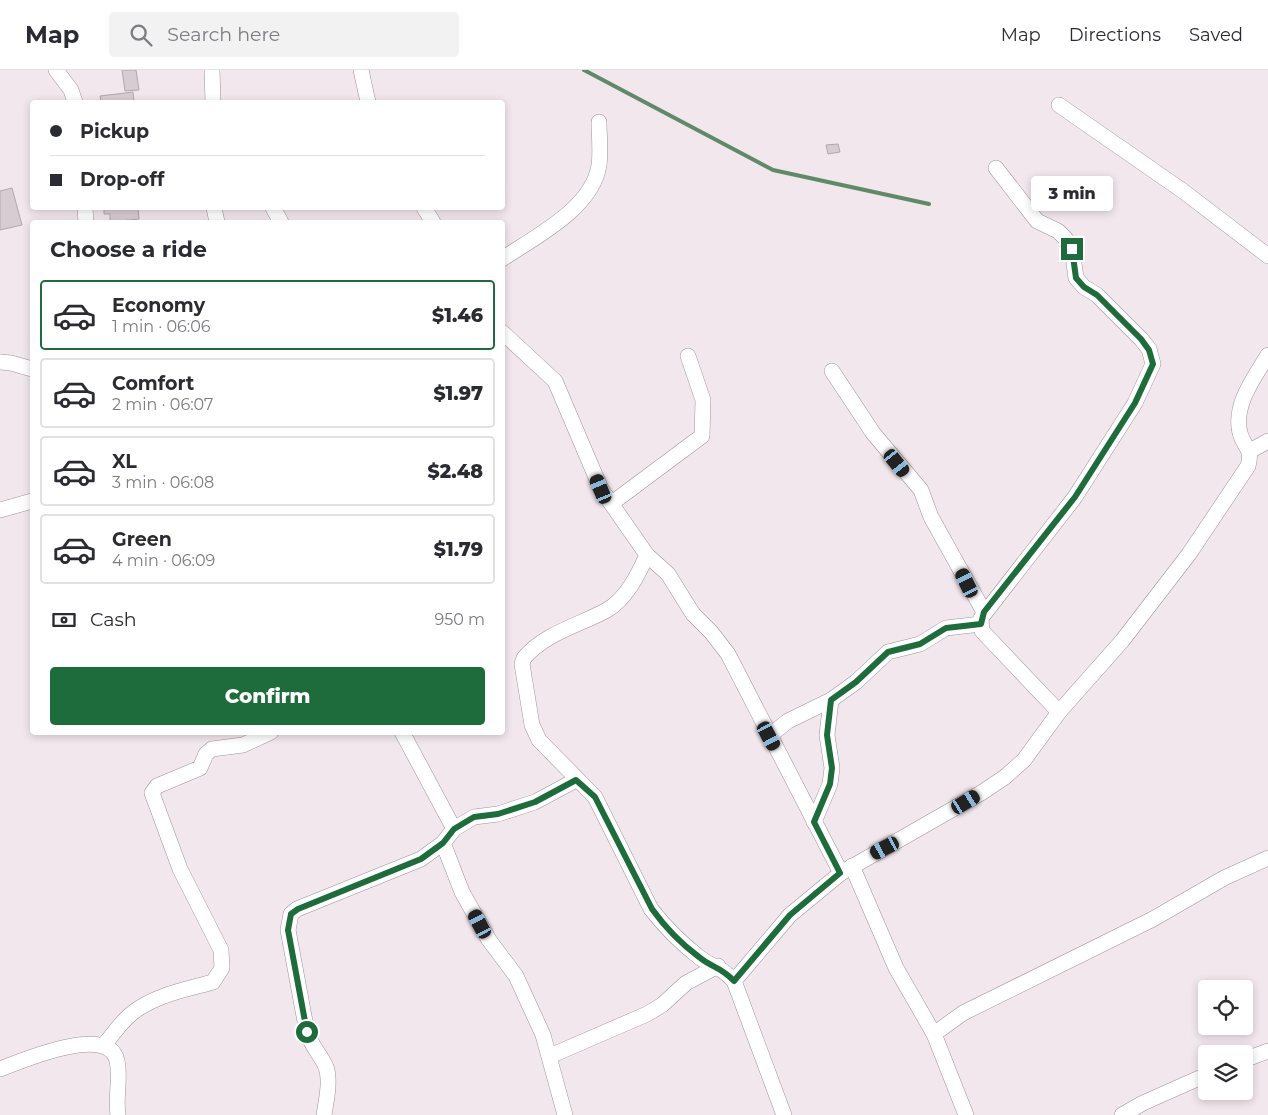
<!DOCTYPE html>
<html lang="en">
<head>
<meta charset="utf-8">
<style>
  body { margin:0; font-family:Montserrat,sans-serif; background:#f2f2f3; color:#2b2b33; height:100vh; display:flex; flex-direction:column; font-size:19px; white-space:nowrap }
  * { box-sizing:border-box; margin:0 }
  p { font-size:16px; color:#7c7c81 }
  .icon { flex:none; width:28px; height:28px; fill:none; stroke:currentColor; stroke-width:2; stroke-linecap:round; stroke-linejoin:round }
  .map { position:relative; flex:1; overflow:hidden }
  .panel { position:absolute; left:30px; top:150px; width:475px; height:515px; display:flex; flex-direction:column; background:#fff; border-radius:5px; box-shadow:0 2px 8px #0003 }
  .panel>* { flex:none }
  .banner { position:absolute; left:30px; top:30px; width:475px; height:110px; border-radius:5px; box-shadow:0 2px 8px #0003; display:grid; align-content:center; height:110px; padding:0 20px; background:#fff }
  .tools { position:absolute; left:1198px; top:910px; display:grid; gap:10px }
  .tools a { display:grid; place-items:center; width:55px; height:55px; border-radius:5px; background:#fff; box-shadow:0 2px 8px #0003; font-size:25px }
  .end { position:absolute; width:22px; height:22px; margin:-11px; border:6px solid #1e6c3b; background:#fff; box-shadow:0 0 0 2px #fff }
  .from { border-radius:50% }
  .bubble { position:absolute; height:35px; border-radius:5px; background:#fff; box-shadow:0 2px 8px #0003; font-size:16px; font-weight:800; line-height:35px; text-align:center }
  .car { position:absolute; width:15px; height:30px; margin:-15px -8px; border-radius:6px; box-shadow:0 0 4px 1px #0007; background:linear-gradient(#222 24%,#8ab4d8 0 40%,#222 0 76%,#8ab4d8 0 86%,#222 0) }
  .banner b { display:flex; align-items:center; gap:18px; height:48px; font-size:19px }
  .banner b+b { border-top:1px solid #e1e1e2 }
  .banner i { width:12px; height:12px; background:#2b2b33 }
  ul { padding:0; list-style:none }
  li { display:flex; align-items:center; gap:15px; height:70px; margin:0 10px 8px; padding:0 10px; border:2px solid #e1e1e2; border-radius:5px }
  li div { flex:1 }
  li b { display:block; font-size:19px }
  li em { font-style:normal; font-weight:800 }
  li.active { border-color:#1e6c3b }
  li>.icon { width:45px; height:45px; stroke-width:1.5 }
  h2 { padding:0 20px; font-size:22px; line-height:60px }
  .pay { display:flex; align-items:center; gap:12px; height:55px; padding:0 20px; font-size:19px }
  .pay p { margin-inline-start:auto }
  .primary-button { display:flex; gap:10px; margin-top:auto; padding:10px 20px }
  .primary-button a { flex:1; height:58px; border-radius:5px; background:#1e6c3b; color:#fff; font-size:20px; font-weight:800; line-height:58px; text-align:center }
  header { display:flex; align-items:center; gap:30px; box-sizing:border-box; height:70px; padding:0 25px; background:#fff; border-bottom:1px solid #e1e1e2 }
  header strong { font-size:24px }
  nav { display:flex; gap:28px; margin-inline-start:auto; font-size:18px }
  .search { width:350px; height:45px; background:#f2f2f3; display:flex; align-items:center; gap:12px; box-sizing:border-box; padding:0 18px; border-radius:5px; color:#7c7c81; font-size:19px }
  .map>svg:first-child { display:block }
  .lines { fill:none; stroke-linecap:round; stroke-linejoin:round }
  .stream { stroke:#60896a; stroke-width:4 }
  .building { fill:#d7ccd2; stroke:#b1a7ad }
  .minor-casing { stroke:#9e9499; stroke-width:16 }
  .minor { stroke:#fff; stroke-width:15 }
  .route { stroke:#1e6c3b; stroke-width:6 }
</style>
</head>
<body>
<header>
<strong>Map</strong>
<div class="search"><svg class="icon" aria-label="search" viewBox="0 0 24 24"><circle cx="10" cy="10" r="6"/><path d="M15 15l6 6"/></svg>Search here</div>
<nav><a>Map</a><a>Directions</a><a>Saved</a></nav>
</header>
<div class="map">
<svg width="1268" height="1045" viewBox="0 0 1268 1045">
  <rect width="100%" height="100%" fill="#f2e7ed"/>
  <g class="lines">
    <path class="stream" d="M584,0L773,100L929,134"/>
  </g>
  <g class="building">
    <path d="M122,0H136L139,20L125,21Z"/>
    <path d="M133,22L134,32H101L100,26Z"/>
    <path d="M838,74L840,82L828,84L826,75Z"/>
    <path d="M12,118L22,155L0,160V121Z"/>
    <path d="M104,138H138L139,149L110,152V144H104Z"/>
  </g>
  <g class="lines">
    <defs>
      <g id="minor">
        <path d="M56,0L71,20L75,32"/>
        <path d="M212,0L213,32"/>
        <path d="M361,0L368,32"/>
        <path d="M1059,35L1183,121L1268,186"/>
        <path d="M996,98L1037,151L1058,161L1066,169L1072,179L1076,208L1084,217L1097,225L1141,269L1149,279L1153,294L1135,333L1075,427L981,548L982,561L1059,642"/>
        <path d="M85,138L86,152"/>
        <path d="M214,138L217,152"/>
        <path d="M273,138L281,152"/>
        <path d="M424,138L433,152"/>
        <path d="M502,189C535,167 593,138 599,95C601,81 599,66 599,52"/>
        <path d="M502,262L555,311L601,419L647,485C638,505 626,529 607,540C580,555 545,563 524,588L522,594L532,655L539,670L595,727L651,839C665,857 681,873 699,887C712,898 720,895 734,911L784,1045"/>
        <path d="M0,292L11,293L32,299"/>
        <path d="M832,301L873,363L921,420L931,447L984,542"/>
        <path d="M1250,381L1268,371"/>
        <path d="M612,433L702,366L703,330L688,286"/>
        <path d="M0,440L32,431"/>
        <path d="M647,485L668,504L693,544L711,562L728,584L841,803"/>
        <path d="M402,662L454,759"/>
        <path d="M769,666L788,651L831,630L856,612L888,582L920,574L946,558L981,554"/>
        <path d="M814,752L830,714L832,698L827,665L831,630"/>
        <path d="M443,773L462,822L489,870L516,906L543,965L565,1045"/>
        <path d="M852,796L896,898L934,964L966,1045"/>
        <path d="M734,911L790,845L841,803L981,723L1005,707L1024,690L1059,642L1122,571L1189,484L1248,396C1253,378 1244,378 1240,363C1233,335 1254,308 1268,285"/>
        <path d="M934,964L963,943L1153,849L1224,808L1268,788"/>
        <path d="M103,976C112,966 120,953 131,944C154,925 185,920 213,912L222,898L221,880L180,799L152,723L157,716L200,698L206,684L212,679L243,675L271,662"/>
        <path d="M550,986L647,944L662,935L686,913L718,896"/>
        <path d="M1244,990L1268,981"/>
        <path d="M0,999C21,991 109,953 117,991C121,1008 115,1027 118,1045"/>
        <path d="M324,1045C326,1031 331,1011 326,997C321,985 311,976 307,962L288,860L291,844L297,839L421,789L443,773L454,759L474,747L498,744L535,732L576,710"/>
        <path d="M1122,1045L1143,1033L1206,1005"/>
      </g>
    </defs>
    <use href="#minor" class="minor-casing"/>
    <use href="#minor" class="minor"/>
  </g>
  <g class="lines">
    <path class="route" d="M307,962L288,860L291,844L298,839L421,789L443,773L454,759L474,747L498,744L535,732L576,710L595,727L652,839C665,857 680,873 699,887C712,898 720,896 734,911L790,845L840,803L814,752L830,714L832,698L827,665L831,630L856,612L888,582L920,574L946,558L981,554L984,542L1075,427L1135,333L1153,294L1149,280L1141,269L1097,225L1084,217L1076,208L1072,179"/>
  </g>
</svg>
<div class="tools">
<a><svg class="icon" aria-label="locate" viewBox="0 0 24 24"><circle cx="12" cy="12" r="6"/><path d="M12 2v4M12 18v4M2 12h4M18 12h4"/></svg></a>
<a><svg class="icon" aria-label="layers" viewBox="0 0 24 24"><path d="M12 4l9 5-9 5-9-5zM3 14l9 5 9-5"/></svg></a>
</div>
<i class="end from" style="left:307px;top:962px"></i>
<i class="end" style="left:1072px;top:179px"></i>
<div class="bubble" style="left:1031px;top:106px;width:82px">3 min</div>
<i class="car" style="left:897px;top:393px;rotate:141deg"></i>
<i class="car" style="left:601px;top:419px;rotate:337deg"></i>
<i class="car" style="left:967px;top:513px;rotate:334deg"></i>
<i class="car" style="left:769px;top:666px;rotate:152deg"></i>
<i class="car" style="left:966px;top:732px;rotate:59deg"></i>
<i class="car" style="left:885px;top:778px;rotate:242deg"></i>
<i class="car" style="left:480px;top:854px;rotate:332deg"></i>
<div class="banner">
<b><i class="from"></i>Pickup</b>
<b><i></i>Drop-off</b>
</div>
<section class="panel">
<h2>Choose a ride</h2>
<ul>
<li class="active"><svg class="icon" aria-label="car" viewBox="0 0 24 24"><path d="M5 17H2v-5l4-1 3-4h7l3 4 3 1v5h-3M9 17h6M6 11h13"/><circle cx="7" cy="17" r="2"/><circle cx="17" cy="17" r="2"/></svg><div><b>Economy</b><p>1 min · 06:06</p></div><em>$1.46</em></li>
<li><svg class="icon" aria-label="car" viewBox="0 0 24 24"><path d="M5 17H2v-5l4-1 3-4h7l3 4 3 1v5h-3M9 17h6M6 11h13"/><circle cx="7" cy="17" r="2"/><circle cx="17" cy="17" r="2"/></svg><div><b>Comfort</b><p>2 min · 06:07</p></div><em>$1.97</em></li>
<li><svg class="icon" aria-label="car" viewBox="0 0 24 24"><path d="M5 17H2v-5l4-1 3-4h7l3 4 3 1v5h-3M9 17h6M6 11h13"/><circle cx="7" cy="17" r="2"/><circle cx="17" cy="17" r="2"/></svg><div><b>XL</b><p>3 min · 06:08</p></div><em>$2.48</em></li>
<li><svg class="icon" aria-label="car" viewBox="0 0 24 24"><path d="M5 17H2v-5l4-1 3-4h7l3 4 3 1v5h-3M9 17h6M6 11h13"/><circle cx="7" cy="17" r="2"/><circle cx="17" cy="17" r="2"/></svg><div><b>Green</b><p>4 min · 06:09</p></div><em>$1.79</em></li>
</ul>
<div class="pay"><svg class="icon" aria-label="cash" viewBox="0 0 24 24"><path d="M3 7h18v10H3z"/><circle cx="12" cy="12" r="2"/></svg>Cash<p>950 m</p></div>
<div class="primary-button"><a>Confirm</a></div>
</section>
</div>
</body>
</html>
